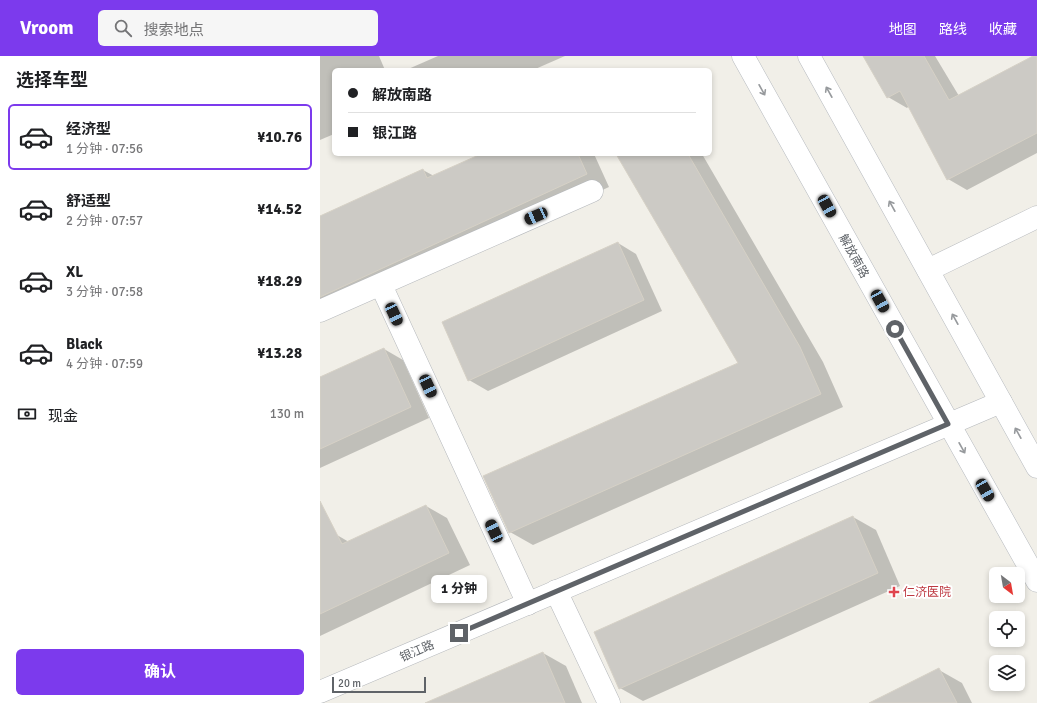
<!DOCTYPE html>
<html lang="zh">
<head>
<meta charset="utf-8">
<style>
  body { margin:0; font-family:Signika,"Noto Sans SC",sans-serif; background:#f6f6f6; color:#202124; height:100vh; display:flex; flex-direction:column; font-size:15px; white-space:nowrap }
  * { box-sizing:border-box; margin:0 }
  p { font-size:13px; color:#757577 }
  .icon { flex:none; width:22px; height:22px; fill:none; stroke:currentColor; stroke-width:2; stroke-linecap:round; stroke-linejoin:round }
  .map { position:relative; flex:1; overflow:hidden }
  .side { display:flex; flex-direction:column; background:#fff; width:320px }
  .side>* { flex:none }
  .banner { position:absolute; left:12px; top:12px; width:380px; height:88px; border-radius:6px; box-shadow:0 2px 6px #0003; display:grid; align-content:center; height:88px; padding:0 16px; background:#fff }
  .needle { width:26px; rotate:149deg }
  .buttons { position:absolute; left:669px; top:511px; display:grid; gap:8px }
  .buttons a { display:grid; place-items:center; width:36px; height:36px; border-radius:6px; background:#fff; box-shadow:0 2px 6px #0003; font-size:20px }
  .scale { position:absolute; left:12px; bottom:10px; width:94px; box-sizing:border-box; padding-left:4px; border:2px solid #5f6368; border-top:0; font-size:11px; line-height:14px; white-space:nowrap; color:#5f6368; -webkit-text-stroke:3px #fff; paint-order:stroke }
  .end { position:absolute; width:18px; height:18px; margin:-9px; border:5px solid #5f6368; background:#fff; box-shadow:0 0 0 2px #fff }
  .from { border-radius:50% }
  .bubble { position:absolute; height:28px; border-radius:6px; background:#fff; box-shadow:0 2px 6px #0003; font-size:13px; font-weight:700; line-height:28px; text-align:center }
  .car { position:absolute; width:12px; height:24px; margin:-12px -6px; border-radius:5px; box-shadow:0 0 3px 1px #0007; background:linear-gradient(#222 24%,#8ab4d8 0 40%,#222 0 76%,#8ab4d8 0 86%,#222 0) }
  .banner b { display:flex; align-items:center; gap:14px; height:38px; font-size:15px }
  .banner b+b { border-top:1px solid #e0e0e0 }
  .banner i { width:10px; height:10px; background:#202124 }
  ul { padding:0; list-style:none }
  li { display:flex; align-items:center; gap:12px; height:66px; margin:0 8px 6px; padding:0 8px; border:2px solid transparent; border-radius:6px }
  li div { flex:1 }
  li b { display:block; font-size:15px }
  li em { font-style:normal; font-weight:700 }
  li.current { border-color:#7c3aed }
  li>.icon { width:36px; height:36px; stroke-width:1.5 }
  h2 { padding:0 16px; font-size:18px; line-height:48px }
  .pay { display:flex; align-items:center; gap:10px; height:44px; padding:0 16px; font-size:15px }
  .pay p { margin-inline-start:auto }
  .cta { display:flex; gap:8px; margin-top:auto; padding:8px 16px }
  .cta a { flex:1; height:46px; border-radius:6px; background:#7c3aed; color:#fff; font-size:16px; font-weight:700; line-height:46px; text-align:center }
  header { display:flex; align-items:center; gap:24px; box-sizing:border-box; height:56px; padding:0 20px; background:#7c3aed; color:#fff }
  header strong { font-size:19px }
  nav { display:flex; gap:22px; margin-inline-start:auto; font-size:14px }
  .search { width:280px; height:36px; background:#f6f6f6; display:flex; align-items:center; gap:10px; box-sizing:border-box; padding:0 14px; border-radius:6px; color:#757577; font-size:15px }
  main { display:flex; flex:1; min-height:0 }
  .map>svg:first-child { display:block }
  .shadow { fill:#0003 }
  .building { fill:#cccac5; stroke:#d6d1c6 }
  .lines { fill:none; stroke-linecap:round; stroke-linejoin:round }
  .minor-casing { stroke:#b5b8bc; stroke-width:23 }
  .tertiary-casing { stroke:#b5b8bc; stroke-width:23 }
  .secondary-casing { stroke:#b6babf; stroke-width:23 }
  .minor { stroke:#fff; stroke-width:22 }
  .tertiary { stroke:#fff; stroke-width:22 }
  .secondary { stroke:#fff; stroke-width:22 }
  .oneway { stroke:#979a9d }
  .route { stroke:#5f6368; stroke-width:5 }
  .health-dot { fill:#e0444e; stroke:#fff; stroke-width:1.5 }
  .labels { text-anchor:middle; stroke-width:4; stroke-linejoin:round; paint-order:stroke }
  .street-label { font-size:12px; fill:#5f6368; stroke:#fff }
  .health-label { font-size:12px; fill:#be3a42; stroke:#fff; text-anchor:start }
</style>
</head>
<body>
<header>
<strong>Vroom</strong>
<div class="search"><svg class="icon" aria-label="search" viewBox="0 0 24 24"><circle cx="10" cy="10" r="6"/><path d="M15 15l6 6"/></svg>搜索地点</div>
<nav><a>地图</a><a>路线</a><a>收藏</a></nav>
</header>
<main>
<section class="side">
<h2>选择车型</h2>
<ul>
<li class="current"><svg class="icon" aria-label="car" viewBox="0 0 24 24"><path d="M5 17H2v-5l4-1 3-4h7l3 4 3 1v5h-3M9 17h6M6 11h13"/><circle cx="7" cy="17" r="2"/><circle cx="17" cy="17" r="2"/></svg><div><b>经济型</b><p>1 分钟 · 07:56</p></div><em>¥10.76</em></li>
<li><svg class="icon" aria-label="car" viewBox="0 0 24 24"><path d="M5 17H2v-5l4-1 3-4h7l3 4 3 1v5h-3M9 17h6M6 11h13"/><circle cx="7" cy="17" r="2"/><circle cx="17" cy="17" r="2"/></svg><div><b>舒适型</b><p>2 分钟 · 07:57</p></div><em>¥14.52</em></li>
<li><svg class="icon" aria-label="car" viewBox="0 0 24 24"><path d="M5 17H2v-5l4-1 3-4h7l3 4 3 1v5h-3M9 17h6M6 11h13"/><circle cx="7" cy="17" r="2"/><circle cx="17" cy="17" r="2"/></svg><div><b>XL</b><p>3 分钟 · 07:58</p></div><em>¥18.29</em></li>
<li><svg class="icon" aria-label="car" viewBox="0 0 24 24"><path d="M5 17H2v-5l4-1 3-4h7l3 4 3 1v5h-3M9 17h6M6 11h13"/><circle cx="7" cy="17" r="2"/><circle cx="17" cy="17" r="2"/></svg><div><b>Black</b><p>4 分钟 · 07:59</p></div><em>¥13.28</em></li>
</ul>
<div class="pay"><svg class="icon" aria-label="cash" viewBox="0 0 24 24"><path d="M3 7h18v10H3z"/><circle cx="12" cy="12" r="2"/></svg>现金<p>130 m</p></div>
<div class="cta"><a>确认</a></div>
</section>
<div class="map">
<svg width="717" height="647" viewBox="0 0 717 647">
  <rect width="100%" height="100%" fill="#f1efe8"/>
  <g class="shadow">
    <path d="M0,0H59L65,14H14V78L0,84Z"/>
    <path d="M118,0H245L213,14H86Z"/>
    <path d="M545,0H615L639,40L717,0V97L647,134L628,123L589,50L587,52L568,41Z"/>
    <path d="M163,98H274L289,131L0,264V161L103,114L114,120Z"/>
    <path d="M297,98H382L503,306L523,351L213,489L190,476L419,308Z"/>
    <path d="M298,187L316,198L342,255L168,335L149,324Z"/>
    <path d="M64,293L83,304L109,362L0,412V323Z"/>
    <path d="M106,450L127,462L150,509L0,580V487L17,479L29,486Z"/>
    <path d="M533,461L556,474L580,530L323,645L300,632Z"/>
    <path d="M223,597L246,610L262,647H108Z"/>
    <path d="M619,614L642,627L652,647H551Z"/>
  </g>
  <g class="building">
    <path d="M543,0H604L629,44L713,0H717V77L627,124L580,35L567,42Z"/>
    <path d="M161,98H258L267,118L0,241V160L103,113L107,122Z"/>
    <path d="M296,98H368L480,291L501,338L189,477L163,420L418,307Z"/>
    <path d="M298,186L324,244L148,325L122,266Z"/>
    <path d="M64,292L91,351L0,393V321Z"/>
    <path d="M0,445L22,488L106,449L129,497L0,558Z"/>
    <path d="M533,460L558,517L299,633L274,576Z"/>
    <path d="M223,596L245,647H105Z"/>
    <path d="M619,612L637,647H549Z"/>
  </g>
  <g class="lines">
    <defs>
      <g id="minor">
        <path d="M61,229L208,548"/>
        <path d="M0,255L272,135"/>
        <path d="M236,535L289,647"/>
      </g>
      <g id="tertiary">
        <path d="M608,214L717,161"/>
        <path d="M0,636L681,346"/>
      </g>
      <g id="secondary">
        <path d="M423,0L717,525"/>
        <path d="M489,0L717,411"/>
      </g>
    </defs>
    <use href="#minor" class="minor-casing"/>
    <use href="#tertiary" class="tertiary-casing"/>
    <use href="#secondary" class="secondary-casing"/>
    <use href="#minor" class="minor"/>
    <use href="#tertiary" class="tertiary"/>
    <use href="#secondary" class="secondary"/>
  </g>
  <defs><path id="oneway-shaft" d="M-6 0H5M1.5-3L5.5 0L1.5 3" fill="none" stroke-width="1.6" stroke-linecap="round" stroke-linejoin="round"/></defs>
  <g class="oneway">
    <use href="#oneway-shaft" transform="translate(442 34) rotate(61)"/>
    <use href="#oneway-shaft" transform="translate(509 36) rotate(-119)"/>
    <use href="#oneway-shaft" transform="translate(572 150) rotate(-119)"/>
    <use href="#oneway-shaft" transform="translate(635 263) rotate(-119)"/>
    <use href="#oneway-shaft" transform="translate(698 377) rotate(-119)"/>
    <use href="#oneway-shaft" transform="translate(642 392) rotate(61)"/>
  </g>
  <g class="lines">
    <path class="route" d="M139,577L628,368L575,273"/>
  </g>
  <path class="health-dot" d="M572 530h4v4h4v4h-4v4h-4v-4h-4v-4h4z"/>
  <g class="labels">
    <g class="street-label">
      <text transform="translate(534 200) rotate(61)" y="4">解放南路</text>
      <text transform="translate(97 595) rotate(-23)" y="4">银江路</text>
    </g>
    <g class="health-label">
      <text x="583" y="540">仁济医院</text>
    </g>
  </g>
</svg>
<div class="buttons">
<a><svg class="needle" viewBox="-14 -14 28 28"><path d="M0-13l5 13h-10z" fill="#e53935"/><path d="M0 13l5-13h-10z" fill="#757577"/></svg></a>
<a><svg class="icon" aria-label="locate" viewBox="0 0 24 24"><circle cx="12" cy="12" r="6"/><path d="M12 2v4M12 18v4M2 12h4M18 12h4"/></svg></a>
<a><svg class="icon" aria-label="layers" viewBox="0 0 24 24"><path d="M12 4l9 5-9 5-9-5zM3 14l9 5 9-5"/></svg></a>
</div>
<div class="scale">20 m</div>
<i class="end from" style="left:575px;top:273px"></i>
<i class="end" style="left:139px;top:577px"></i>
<div class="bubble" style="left:111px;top:519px;width:56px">1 分钟</div>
<i class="car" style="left:507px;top:150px;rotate:151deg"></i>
<i class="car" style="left:216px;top:160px;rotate:246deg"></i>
<i class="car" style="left:560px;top:245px;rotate:151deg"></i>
<i class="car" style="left:74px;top:258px;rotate:155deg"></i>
<i class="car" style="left:108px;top:330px;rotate:155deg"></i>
<i class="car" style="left:665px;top:434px;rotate:150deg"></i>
<i class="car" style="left:174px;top:475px;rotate:335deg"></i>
<div class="banner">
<b><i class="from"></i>解放南路</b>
<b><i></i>银江路</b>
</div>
</div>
</main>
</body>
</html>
